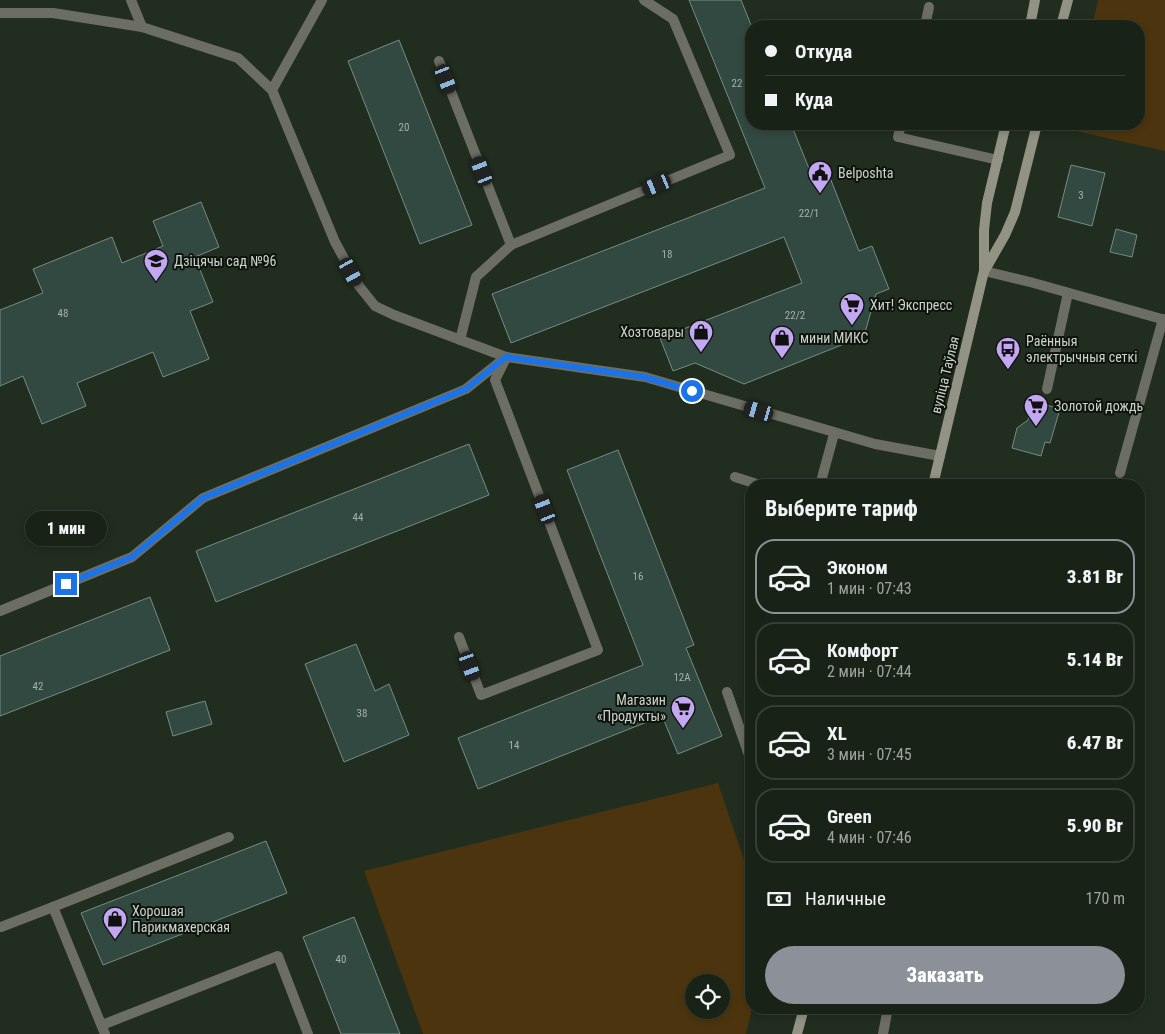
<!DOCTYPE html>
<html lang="ru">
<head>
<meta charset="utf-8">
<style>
  body { margin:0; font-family:"Roboto Condensed",sans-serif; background:#222a1f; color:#f1f3f6; height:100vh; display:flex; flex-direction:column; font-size:19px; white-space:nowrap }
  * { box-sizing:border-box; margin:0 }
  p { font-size:16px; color:#9fa4a1 }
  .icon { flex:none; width:28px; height:28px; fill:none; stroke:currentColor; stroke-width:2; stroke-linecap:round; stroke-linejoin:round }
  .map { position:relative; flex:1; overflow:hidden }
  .sheet { position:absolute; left:745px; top:479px; width:400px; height:535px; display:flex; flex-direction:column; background:#192216; border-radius:20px; box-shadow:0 2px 8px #0003,0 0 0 1px #373f35 }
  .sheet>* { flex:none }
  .top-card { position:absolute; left:745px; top:20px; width:400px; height:110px; border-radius:20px; box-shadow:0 2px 8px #0003,0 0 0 1px #373f35; display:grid; align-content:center; height:110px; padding:0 20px; background:#192216 }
  .fabs { position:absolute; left:685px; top:974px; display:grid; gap:10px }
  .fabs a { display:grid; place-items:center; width:45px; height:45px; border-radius:50%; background:#192216; box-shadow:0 2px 8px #0003,0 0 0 1px #373f35; font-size:25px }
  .end { position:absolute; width:22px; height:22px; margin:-11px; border:6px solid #1a73e8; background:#fff; box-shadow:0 0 0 2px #fff }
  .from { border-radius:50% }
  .bubble { position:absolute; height:35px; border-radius:18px; background:#192216; box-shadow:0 2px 8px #0003,0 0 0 1px #373f35; font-size:16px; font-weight:800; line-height:35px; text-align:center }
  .car { position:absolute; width:15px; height:30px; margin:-15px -8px; border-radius:6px; box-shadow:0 0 4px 1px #0007; background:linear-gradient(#222 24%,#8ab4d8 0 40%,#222 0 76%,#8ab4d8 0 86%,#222 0) }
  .top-card b { display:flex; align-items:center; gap:18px; height:48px; font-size:19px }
  .top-card b+b { border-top:1px solid #373f35 }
  .top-card i { width:12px; height:12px; background:#f1f3f6 }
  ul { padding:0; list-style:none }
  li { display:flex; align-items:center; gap:15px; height:75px; margin:0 10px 8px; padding:0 10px; border:2px solid #373f35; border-radius:20px }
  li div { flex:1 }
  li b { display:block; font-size:19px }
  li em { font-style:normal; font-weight:800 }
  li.on { border-color:#8c9099 }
  li>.icon { width:45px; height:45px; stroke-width:1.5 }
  h2 { padding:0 20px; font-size:22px; line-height:60px }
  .pay { display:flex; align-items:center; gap:12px; height:55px; padding:0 20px; font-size:19px }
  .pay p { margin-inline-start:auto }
  .button { display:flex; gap:10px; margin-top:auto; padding:10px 20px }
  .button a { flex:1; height:58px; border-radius:30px; background:#8c9099; color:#fff; font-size:20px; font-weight:800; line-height:58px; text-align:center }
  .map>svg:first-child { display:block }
  .green { fill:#4c350e; fill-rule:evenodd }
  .building { fill:#324942; stroke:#748d85 }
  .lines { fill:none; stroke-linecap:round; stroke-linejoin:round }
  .lane { stroke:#6c6d63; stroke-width:10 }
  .secondary { stroke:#929384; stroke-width:10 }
  .route { stroke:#1a73e8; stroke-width:6 }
  .labels { text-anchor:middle; stroke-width:4; stroke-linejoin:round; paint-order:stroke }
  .number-label { font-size:11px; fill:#a6b1a8 }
  .poi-label { font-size:14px; fill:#ccd4ca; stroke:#0e130d; text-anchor:start }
  .street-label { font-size:14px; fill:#ccd4ca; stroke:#0e130d }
</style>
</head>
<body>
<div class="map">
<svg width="1165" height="1034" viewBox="0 0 1165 1034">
  <rect width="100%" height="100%" fill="#212d1e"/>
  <g class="green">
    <path d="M1098,0H1165V151L1067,129L1068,124H1139V26H1092Z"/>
    <path d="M718,783L751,881L752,1008L746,1034H423L364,871ZM721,982V1010H694V982Z"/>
  </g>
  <g class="building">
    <path d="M689,0H741L751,25V124H791L810,171L825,165L859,251L872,246L889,289L876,294L864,336L744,384L695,363L673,371L660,338L802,283L784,237L511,343L492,294L765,188Z"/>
    <path d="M399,40L472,225L420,244L348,61Z"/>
    <path d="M1071,165L1105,173L1092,226L1058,217Z"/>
    <path d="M201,202L219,247L195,257L213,302L190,311L209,359L163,377L153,352L77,383L86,406L42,424L23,376L0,386V310L43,293L33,269L112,237L122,263L163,246L153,221Z"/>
    <path d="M1116,229L1137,235L1132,257L1110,252Z"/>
    <path d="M1033,401L1060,409L1050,443L1045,442L1041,456L1012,448L1017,428L1028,420Z"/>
    <path d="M469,444L489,495L216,602L196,551Z"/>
    <path d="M618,450L694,645L686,648L722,736L678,754L662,716L478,789L458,738L643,665L567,470Z"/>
    <path d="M150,597L170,650L0,716V656Z"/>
    <path d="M356,644L375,691L389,684L409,735L344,762L305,664Z"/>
    <path d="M205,701L212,724L173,736L166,712Z"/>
    <path d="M266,841L287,893L103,965L81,913Z"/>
    <path d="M354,917L400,1034H341L303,937Z"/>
  </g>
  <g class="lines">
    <g class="lane">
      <path d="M131,0L142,27"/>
      <path d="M0,13H53L142,27L238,58L272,90L335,242L359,286L375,306L394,315L506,357L645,377L875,444L940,456"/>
      <path d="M925,26L929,7"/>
      <path d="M439,61L511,245"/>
      <path d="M272,90L322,0"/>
      <path d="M901,124L898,137L998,160"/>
      <path d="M984,271L1030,282L1165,320"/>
      <path d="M460,340L476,277L511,245L730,155L673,19L644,0"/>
      <path d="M1047,389L1068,293"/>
      <path d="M1120,473L1163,319"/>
      <path d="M735,477L760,485"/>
      <path d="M820,485L834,434"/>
      <path d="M0,611L132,557L203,498L466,389L506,357"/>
      <path d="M459,637L481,695L598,650L495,380L505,360"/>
      <path d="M727,692L751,761"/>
      <path d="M1,927L53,907"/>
      <path d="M102,1025L278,956L308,1034"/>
      <path d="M105,1034L53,907L229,837"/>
      <path d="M883,1034L888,1008"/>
    </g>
    <g class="secondary">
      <path d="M1030,26L1035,0"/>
      <path d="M1061,26L1068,0"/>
      <path d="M985,270L1005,235L1015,212L1037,124"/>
      <path d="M933,485L984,271V230L987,203L1006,124"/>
      <path d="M797,1034L804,1008"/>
    </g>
  </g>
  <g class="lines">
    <path class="route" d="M66,584L132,557L203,498L466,389L506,357L644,377L692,391"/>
  </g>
  <defs>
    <symbol id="civic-pin" viewBox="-11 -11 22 30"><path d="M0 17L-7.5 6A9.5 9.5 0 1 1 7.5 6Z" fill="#c3a7f2" stroke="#0e130d"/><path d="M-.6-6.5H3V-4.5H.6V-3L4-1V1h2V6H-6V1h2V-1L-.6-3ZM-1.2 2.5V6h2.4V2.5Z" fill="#111"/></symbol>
    <symbol id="school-pin" viewBox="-11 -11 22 30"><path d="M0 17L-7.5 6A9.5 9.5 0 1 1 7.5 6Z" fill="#c3a7f2" stroke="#0e130d"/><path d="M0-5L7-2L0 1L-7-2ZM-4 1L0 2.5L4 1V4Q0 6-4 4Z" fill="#111"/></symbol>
    <symbol id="supermarket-pin" viewBox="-11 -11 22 30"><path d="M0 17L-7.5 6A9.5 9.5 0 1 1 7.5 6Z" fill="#c3a7f2" stroke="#0e130d"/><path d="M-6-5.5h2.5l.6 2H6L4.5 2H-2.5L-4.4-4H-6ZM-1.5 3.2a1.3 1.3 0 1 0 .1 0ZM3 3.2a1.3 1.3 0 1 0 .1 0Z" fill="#111"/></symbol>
    <symbol id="shop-pin" viewBox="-11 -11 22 30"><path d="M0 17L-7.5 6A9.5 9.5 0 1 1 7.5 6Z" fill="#c3a7f2" stroke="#0e130d"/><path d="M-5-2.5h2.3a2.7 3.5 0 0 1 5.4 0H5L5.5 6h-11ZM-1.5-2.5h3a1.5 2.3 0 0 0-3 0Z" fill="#111"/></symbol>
    <symbol id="bus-pin" viewBox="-11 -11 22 30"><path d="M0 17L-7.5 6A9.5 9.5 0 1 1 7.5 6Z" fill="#c3a7f2" stroke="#0e130d"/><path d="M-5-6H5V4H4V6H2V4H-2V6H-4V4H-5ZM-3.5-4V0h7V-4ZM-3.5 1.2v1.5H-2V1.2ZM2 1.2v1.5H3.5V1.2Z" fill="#111"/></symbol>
  </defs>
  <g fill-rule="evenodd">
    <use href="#civic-pin" x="806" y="159" width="28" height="38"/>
    <use href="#school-pin" x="142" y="247" width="28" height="38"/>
    <use href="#supermarket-pin" x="838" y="291" width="28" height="38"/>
    <use href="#shop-pin" x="687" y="318" width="28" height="38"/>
    <use href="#shop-pin" x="768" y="324" width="28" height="38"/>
    <use href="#bus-pin" x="994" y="335" width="28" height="38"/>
    <use href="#supermarket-pin" x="1022" y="392" width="28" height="38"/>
    <use href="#supermarket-pin" x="669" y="694" width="28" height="38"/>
    <use href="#shop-pin" x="101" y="905" width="28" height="38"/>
  </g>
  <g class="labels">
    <g class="number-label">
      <text x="737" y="87">22</text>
      <text x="404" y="131">20</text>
      <text x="1081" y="199">3</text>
      <text x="809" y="217">22/1</text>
      <text x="667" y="258">18</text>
      <text x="63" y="317">48</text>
      <text x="795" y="319">22/2</text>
      <text x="358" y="521">44</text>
      <text x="638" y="580">16</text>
      <text x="682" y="681">12А</text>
      <text x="38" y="690">42</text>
      <text x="362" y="717">38</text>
      <text x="514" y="749">14</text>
      <text x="341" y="963">40</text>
    </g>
    <g class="poi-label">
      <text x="838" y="178">Belposhta</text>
      <text x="174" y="266">Дзіцячы сад №96</text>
      <text x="870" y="310">Хит! Экспресс</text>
      <text x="684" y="337" text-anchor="end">Хозтовары</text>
      <text x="800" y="343">мини МИКС</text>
      <text x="1026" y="346">Раённыя<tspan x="1026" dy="16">электрычныя сеткі</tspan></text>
      <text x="1054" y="411">Золотой дождь</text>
      <text x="666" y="705" text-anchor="end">Магазин<tspan x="666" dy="16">«Продукты»</tspan></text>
      <text x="132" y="916">Хорошая<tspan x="132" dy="16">Парикмахерская</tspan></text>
    </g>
    <g class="street-label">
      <text transform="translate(945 375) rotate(-76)" y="5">вуліца Таўлая</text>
    </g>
  </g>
</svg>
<div class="fabs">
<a><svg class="icon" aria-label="locate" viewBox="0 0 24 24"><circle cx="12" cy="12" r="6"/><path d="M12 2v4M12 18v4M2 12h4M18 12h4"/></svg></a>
</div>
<i class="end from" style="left:692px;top:391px"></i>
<i class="end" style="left:66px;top:584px"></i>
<div class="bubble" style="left:25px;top:511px;width:82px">1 мин</div>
<i class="car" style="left:446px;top:79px;rotate:158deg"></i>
<i class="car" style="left:482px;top:171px;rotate:339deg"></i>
<i class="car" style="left:657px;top:185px;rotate:248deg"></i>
<i class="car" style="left:351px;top:272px;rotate:151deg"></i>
<i class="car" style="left:759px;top:411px;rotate:286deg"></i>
<i class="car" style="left:545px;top:509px;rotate:339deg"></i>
<i class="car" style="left:470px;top:666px;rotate:160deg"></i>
<div class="top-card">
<b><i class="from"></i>Откуда</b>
<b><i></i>Куда</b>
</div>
<section class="sheet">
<h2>Выберите тариф</h2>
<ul>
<li class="on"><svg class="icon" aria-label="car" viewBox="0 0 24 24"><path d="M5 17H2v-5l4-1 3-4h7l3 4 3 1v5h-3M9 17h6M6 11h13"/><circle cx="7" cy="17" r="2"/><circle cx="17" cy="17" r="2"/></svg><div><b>Эконом</b><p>1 мин · 07:43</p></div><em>3.81 Br</em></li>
<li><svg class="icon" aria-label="car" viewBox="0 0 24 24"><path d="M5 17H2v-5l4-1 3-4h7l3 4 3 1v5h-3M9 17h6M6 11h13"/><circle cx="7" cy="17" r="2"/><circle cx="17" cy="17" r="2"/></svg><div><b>Комфорт</b><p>2 мин · 07:44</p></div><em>5.14 Br</em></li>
<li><svg class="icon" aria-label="car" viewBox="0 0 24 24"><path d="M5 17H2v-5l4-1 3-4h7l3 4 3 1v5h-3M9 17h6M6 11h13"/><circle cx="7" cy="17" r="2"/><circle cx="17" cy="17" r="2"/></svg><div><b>XL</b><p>3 мин · 07:45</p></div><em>6.47 Br</em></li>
<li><svg class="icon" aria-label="car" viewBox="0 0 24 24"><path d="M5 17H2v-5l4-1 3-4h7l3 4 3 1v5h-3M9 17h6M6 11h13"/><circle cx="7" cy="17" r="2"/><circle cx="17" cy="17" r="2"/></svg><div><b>Green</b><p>4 мин · 07:46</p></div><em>5.90 Br</em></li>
</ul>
<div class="pay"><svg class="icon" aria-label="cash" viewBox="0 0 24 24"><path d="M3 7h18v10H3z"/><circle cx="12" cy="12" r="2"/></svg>Наличные<p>170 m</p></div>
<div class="button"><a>Заказать</a></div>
</section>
</div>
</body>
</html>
